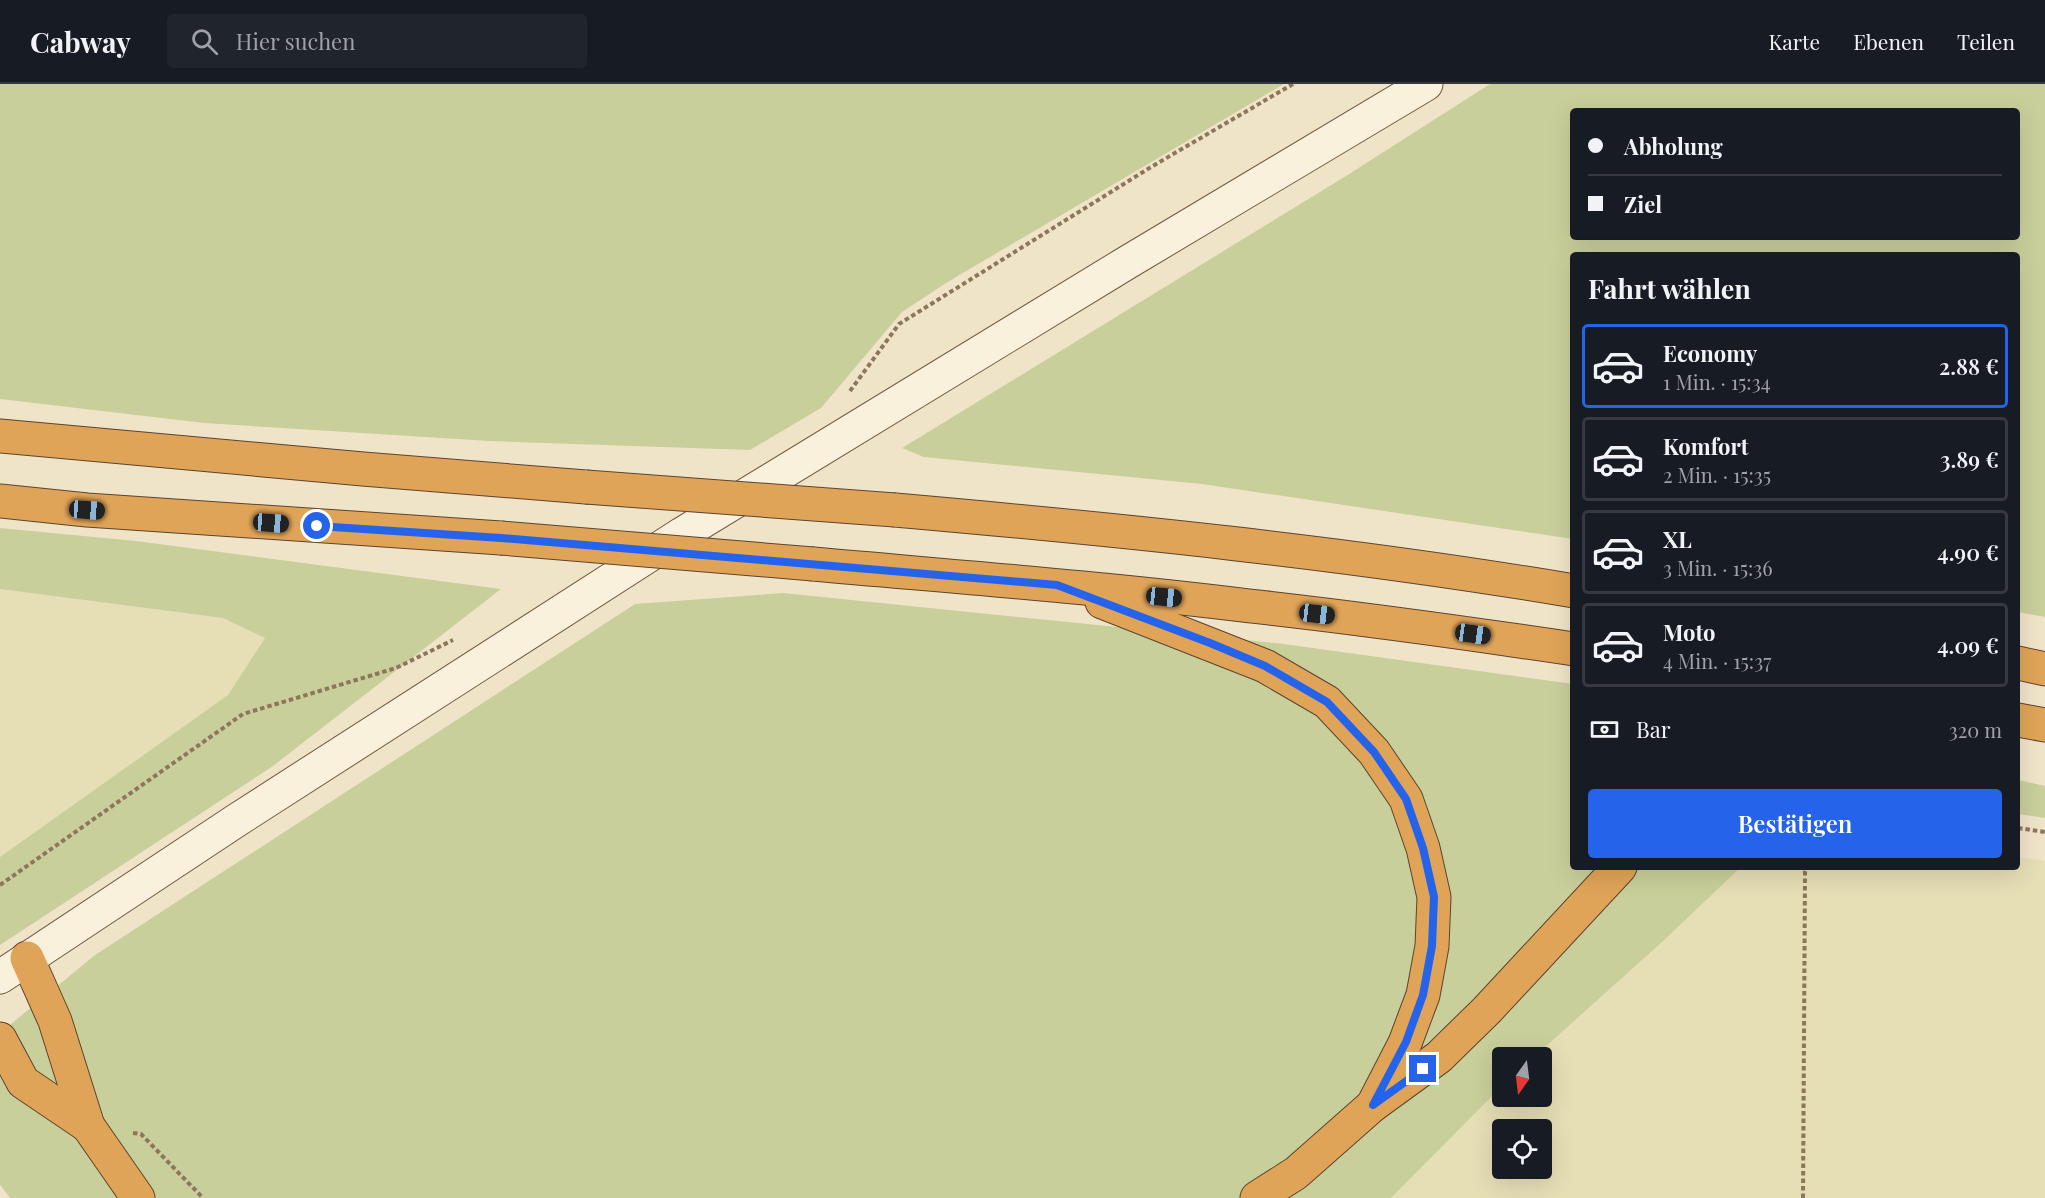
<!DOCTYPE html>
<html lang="de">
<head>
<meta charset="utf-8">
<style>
  body { margin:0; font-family:"Playfair Display",serif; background:#20242c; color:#f1f3f6; height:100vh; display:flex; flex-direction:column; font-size:22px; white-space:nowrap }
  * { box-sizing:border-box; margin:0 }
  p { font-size:20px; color:#9ea1a6 }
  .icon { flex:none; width:33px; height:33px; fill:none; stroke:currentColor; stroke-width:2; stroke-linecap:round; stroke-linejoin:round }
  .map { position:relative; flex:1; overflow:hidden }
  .panel { position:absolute; left:1570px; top:168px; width:450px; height:618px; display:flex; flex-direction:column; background:#171b24; border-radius:6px; box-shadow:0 6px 24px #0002 }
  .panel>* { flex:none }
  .guide { position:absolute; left:1570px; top:24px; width:450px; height:132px; border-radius:6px; box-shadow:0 6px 24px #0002; display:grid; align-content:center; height:132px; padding:0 18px; background:#171b24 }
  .needle { width:39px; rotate:194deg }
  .tools { position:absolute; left:1492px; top:963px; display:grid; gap:12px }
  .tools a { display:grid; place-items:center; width:60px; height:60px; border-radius:6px; background:#171b24; box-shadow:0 6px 24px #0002; font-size:30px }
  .end { position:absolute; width:27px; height:27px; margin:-14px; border:8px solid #2563eb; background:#fff; box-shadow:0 0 0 3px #fff }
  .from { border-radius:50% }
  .car { position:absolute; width:18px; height:36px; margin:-18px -9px; border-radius:8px; box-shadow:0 0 4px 2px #0007; background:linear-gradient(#222 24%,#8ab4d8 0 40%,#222 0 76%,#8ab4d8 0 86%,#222 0) }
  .guide b { display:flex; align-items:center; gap:21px; height:57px; font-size:22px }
  .guide b+b { border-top:2px solid #363941 }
  .guide i { width:15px; height:15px; background:#f1f3f6 }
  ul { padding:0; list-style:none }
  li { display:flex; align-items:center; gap:18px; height:84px; margin:0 12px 9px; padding:0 6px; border:3px solid #363941; border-radius:6px }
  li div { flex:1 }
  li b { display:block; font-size:22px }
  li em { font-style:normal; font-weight:600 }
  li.selected { border-color:#2563eb }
  li>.icon { width:54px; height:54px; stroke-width:1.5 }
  h2 { padding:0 18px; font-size:27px; line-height:72px }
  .pay { display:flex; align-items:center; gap:15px; height:66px; padding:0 18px; font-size:22px }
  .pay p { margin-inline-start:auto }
  .action { display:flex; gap:12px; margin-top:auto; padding:12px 18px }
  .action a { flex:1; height:69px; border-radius:6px; background:#2563eb; color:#fff; font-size:24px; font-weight:600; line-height:69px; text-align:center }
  header { display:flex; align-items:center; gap:36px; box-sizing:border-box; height:84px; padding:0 30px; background:#171b24; border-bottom:2px solid #363941 }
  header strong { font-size:28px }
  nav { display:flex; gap:33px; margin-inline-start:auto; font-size:21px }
  .search { width:420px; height:54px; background:#20242c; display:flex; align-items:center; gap:15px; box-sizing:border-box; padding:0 21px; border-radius:6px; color:#9ea1a6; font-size:22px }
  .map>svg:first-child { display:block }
  .farmland { fill:#e6deb5; fill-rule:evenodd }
  .green { fill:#c9cf9b; fill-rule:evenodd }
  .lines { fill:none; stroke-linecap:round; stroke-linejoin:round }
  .secondary-casing { stroke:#6f573f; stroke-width:35 }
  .highway-casing { stroke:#5b4430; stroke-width:35 }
  .path { stroke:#8d765c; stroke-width:4; stroke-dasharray:4.5 3; stroke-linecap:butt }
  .secondary { stroke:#faf1dc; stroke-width:33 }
  .highway { stroke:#e0a458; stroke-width:33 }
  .highway-bridge-casing { stroke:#5b4430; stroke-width:35; stroke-linecap:butt }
  .highway-bridge { stroke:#e0a458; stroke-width:33 }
  .route { stroke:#2563eb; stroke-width:8 }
</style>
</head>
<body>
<header>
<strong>Cabway</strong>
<div class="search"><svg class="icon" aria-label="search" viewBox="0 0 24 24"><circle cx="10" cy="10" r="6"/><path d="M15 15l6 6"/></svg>Hier suchen</div>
<nav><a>Karte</a><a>Ebenen</a><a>Teilen</a></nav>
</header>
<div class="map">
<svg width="2045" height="1114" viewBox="0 0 2045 1114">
  <rect width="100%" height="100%" fill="#f0e4c8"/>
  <g class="farmland">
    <path d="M0,505L223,534L265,554L228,611L0,773Z"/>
    <path d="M2018,773L2045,777V1114H1391L1503,1001V1012H1542V974L1534,973L1661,859L1741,783H2018ZM1503,1046H1542V1084H1503Z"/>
  </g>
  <g class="green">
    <path d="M0,0H1284L946,199L902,228L821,324L750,366L489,357L204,339L0,315Z"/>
    <path d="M1490,0H2045V533L2018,528V171H1574L1573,455L1202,400L924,373L902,364L1346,92ZM1574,27H2018V153H1574Z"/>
    <path d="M0,444L136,457L501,505L273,682L0,861V773L228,611L265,554L223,534L0,505Z"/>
    <path d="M783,509L1284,560L1573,600L1574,783H1741L1661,859L1534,973L1503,974V1001L1391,1114H10L0,1101V949L95,871L635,520Z"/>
    <path d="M2018,696L2045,702V734L2018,730Z"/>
  </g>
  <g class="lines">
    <defs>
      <path id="secondary" d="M0,893L237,736L682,450L1128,178L1426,0"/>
      <g id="highway">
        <path d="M0,352L363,385L586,403"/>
        <path d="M0,417L87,426L501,454"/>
        <path d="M895,426C1122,446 1349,469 1574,507"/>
        <path d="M813,480C958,493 1105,504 1250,522C1358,534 1466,549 1574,565"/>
        <path d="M1102,518L1265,582L1327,618L1374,668L1406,715L1423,764L1434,813L1432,862L1423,911L1405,959L1373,1021"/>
        <path d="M2018,579L2045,585"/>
        <path d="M2018,636L2045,641"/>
        <path d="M27,874L55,937L88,1042L138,1114"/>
        <path d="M0,955L23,998L88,1042"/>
        <path d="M1257,1114L1296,1089L1373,1021L1439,973L1487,926L1620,783"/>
      </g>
    </defs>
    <use href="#secondary" class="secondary-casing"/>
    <use href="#highway" class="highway-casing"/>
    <g class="path">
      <path d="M850,307L899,240L1151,83L1293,0"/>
      <path d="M2018,744L2045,748"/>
      <path d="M0,801L243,630L396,584L453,556"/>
      <path d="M133,1049L141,1050L203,1114"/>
      <path d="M1803,1114L1805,788L1807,783"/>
    </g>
    <use href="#secondary" class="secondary"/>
    <use href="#highway" class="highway"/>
    <defs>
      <g id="highway-bridge">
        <path d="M586,403L895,426"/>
        <path d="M501,454L813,480"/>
      </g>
    </defs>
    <use href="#highway-bridge" class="highway-bridge-casing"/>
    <use href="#highway-bridge" class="highway-bridge"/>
  </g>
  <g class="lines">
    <path class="route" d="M317,442L501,454L1057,501L1210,559L1265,582L1327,618L1374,668L1406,715L1423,764L1434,813L1432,862L1423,911L1406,958L1373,1021L1423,985"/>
  </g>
</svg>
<div class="tools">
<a><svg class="needle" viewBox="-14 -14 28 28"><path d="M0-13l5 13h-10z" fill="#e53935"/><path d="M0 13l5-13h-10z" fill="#9ea1a6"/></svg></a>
<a><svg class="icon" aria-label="locate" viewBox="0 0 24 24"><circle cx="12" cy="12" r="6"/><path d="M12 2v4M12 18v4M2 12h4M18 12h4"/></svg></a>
</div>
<i class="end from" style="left:317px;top:442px"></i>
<i class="end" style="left:1423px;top:985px"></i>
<i class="car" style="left:87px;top:426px;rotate:94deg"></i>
<i class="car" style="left:271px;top:439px;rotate:94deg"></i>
<i class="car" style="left:1164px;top:513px;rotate:96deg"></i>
<i class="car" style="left:1317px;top:530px;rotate:97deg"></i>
<i class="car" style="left:1473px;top:550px;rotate:98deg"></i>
<div class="guide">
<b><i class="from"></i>Abholung</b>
<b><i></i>Ziel</b>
</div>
<section class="panel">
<h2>Fahrt wählen</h2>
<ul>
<li class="selected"><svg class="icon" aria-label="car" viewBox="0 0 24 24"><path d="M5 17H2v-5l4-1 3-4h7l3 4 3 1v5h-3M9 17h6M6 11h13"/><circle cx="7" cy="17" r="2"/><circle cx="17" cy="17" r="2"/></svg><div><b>Economy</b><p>1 Min. · 15:34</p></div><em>2.88 €</em></li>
<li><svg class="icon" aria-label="car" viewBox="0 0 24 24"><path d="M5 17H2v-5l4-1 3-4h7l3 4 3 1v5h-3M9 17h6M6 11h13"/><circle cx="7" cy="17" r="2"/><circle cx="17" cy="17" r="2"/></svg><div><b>Komfort</b><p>2 Min. · 15:35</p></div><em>3.89 €</em></li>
<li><svg class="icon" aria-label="car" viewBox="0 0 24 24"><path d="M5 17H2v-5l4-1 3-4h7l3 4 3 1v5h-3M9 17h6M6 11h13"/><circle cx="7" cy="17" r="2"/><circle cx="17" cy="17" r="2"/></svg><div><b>XL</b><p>3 Min. · 15:36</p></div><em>4.90 €</em></li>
<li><svg class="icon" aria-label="car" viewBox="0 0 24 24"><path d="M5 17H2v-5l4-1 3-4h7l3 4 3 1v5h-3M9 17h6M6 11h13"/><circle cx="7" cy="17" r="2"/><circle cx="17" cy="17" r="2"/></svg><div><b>Moto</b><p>4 Min. · 15:37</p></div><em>4.09 €</em></li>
</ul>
<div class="pay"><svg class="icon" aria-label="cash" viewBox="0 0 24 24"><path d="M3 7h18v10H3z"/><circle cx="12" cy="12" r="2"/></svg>Bar<p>320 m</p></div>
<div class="action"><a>Bestätigen</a></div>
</section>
</div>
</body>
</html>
